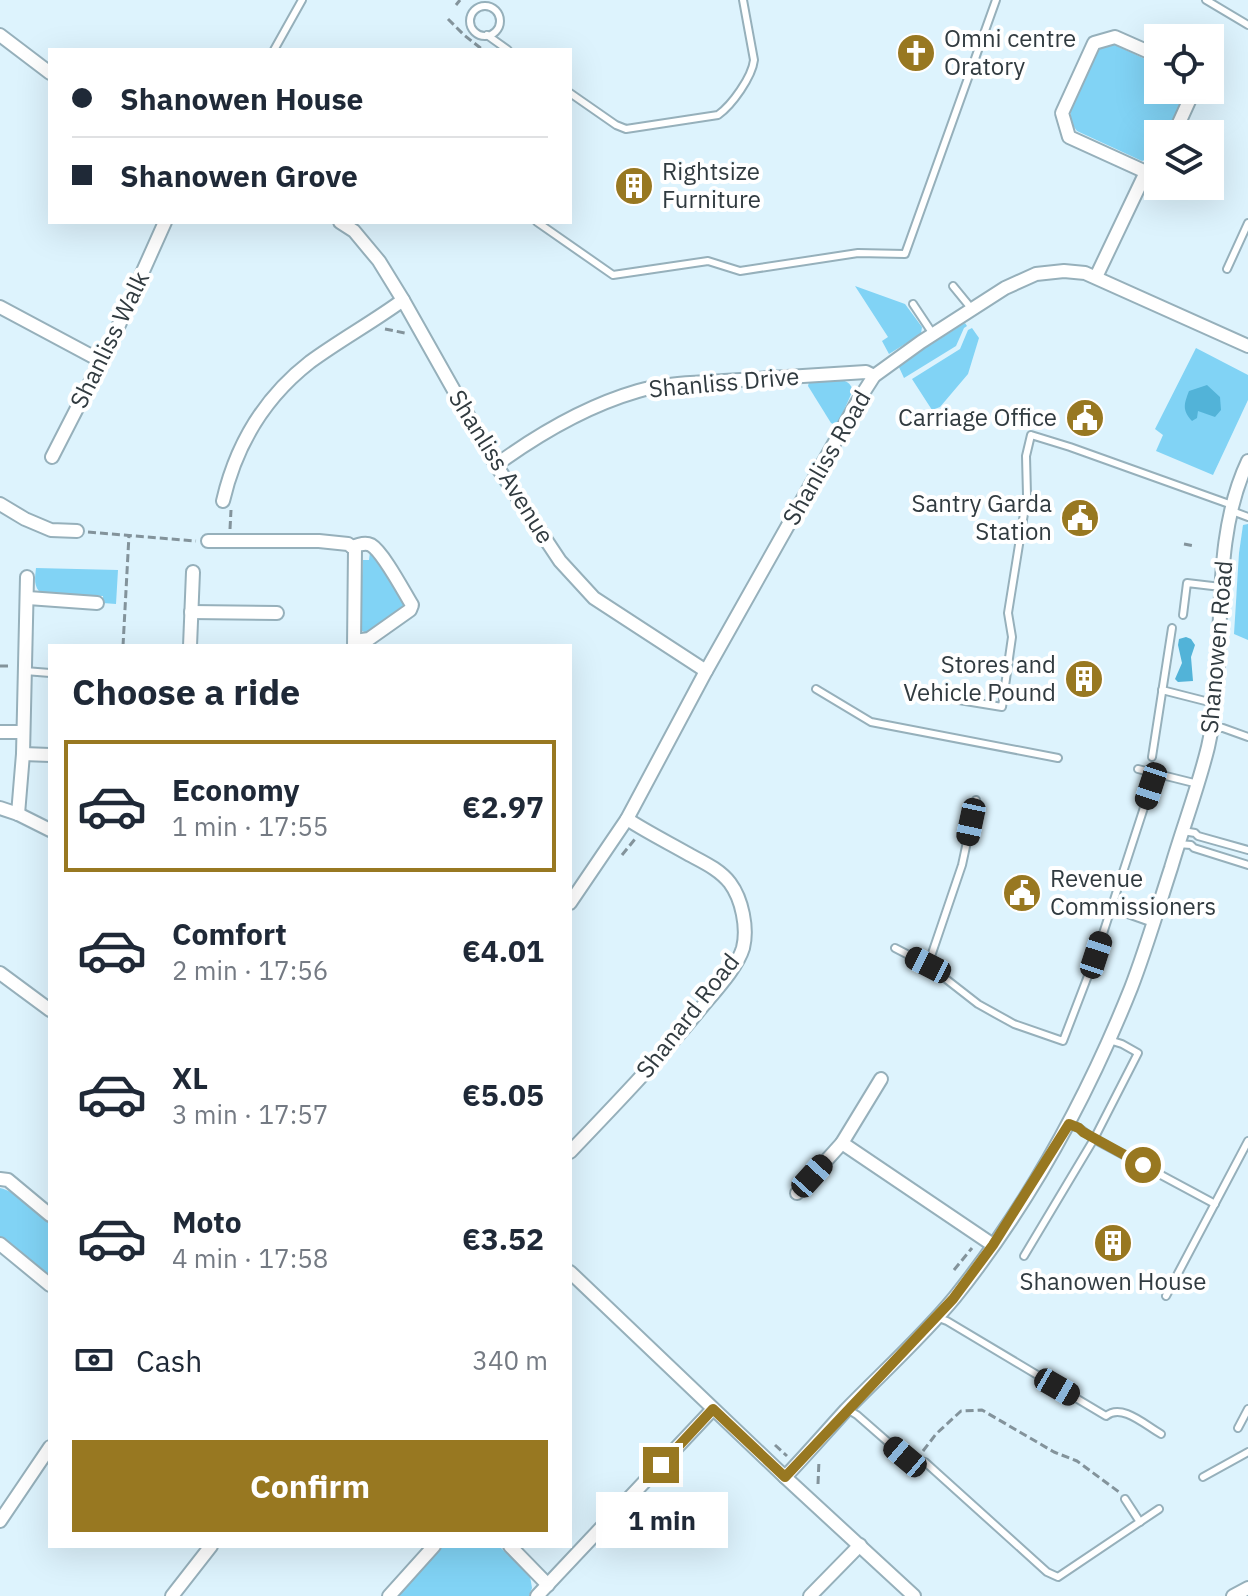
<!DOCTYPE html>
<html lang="en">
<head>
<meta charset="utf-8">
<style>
  body { margin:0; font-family:"IBM Plex Sans",sans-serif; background:#f2f2f3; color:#1f2937; height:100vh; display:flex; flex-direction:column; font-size:30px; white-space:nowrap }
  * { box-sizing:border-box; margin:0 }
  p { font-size:26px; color:#747a83 }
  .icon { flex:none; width:44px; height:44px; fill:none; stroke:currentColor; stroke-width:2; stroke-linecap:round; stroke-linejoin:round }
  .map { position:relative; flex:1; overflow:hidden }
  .details { position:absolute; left:48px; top:644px; width:524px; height:904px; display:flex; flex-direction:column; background:#fff; border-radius:0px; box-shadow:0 8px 32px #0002 }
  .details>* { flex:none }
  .top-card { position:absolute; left:48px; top:48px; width:524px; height:176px; border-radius:0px; box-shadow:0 8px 32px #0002; display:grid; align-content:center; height:176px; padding:0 24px; background:#fff }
  .tools { position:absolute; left:1144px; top:24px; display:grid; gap:16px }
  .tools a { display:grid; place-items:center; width:80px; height:80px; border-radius:0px; background:#fff; box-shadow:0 8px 32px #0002; font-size:40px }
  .end { position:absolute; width:36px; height:36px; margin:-18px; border:10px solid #987821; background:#fff; box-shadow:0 0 0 4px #fff }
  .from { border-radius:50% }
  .bubble { position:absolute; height:56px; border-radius:0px; background:#fff; box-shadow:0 8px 32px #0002; font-size:26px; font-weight:700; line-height:56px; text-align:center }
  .car { position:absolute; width:24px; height:48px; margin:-24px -12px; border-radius:10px; box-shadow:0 0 6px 2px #0007; background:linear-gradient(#222 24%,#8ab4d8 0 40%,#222 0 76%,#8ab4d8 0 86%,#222 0) }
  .top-card b { display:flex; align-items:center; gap:28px; height:76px; font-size:30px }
  .top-card b+b { border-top:2px solid #e0e1e3 }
  .top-card i { width:20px; height:20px; background:#1f2937 }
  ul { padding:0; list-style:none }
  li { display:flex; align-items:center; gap:24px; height:132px; margin:0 16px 12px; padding:0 8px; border:4px solid transparent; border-radius:0px }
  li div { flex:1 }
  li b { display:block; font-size:30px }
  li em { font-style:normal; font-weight:700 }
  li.on { border-color:#987821 }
  li>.icon { width:72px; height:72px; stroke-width:1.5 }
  h2 { padding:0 24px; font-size:36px; line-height:96px }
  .pay { display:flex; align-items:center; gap:20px; height:88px; padding:0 24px; font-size:30px }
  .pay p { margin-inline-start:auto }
  .cta { display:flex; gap:16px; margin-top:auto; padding:16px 24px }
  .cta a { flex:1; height:92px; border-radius:0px; background:#987821; color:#fff; font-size:32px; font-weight:700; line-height:92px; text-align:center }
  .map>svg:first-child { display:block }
  .green { fill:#81d3f5 }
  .water { fill:#52b3d8 }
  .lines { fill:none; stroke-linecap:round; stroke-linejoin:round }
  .lane-casing { stroke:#96b0bb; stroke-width:10 }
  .street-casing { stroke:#96b0bb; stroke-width:16 }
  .path { stroke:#83939b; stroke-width:3; stroke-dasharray:8 4; stroke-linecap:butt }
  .lane { stroke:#fff; stroke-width:6 }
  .street { stroke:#fff; stroke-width:12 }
  .route { stroke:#987821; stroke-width:10 }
  .labels { text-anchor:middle; stroke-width:8; stroke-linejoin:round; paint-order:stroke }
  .poi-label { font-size:24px; fill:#313b40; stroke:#fff; text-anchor:start }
  .street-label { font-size:24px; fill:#313b40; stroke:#fff }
</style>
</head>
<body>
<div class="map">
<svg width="1248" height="1596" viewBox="0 0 1248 1596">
  <rect width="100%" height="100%" fill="#ddf3fd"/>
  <g class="green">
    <path d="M1105,45H1115L1158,65V90H1183L1182,101L1167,134H1158L1157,156L1142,161L1077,131L1071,123L1070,108L1096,53L1098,48Z"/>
    <path d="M855,286L905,304L922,327L921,334L889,354L882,341L888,337Z"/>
    <path d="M965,323L967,326L964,328L956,346L904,378L898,365Z"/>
    <path d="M972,328L979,338L968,374L940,407L932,410L912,379L960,349L968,330Z"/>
    <path d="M1196,348L1248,375V400L1213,475L1156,451L1163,435L1155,429Z"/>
    <path d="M840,380C847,381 850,383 853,390L837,426L831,423L808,386L809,382Z"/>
    <path d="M1248,524V640L1234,634L1239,553L1243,525Z"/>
    <path d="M370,552L406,604L405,610L367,633L362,631L359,624L363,560H369Z"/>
    <path d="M36,568L118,570L116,604L103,603V596L42,594C33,587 35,578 36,568Z"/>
    <path d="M0,1188C16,1191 37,1213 50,1223V1276L0,1237Z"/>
    <path d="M441,1546H499L530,1576L532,1588L529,1596H398Z"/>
  </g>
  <g class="water">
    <path d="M1207,385L1220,397L1221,410L1215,417L1198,411L1197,418L1192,421C1182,410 1184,404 1189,391Z"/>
    <path d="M1186,637L1191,639L1195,645L1191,657L1193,681L1178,682L1175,679L1182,663L1178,645L1179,639Z"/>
  </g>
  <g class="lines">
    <defs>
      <g id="lane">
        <path d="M1206,0L1248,25"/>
        <circle cx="485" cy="21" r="15"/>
        <path d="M487,35L508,50"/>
        <path d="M274,50L302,0"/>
        <path d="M570,93L616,125L626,129L718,115C732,105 752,77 754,60L743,0"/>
        <path d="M537,222L613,275L708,261L740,271L858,253L905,254L996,0"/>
        <path d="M1227,269L1248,223"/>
        <path d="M953,286L971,308"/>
        <path d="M913,304L933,334"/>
        <path d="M1232,511L1248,517"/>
        <path d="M1183,615L1187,583L1221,587"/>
        <path d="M25,671L50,673"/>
        <path d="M816,689L871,722L1058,758"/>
        <path d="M1162,690L1213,703"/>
        <path d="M953,699L1002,707L1012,637L1008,613L1027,495L1026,456L1031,435L1070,447L1232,505"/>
        <path d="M1212,728H1223L1248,737"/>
        <path d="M1152,757L1172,628"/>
        <path d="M1138,769L1198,784"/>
        <path d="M1183,831L1195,833L1198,836L1248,850"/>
        <path d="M1178,844L1191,845L1194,848L1248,865"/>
        <path d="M1111,908L1153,923"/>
        <path d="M895,948L928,965L978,1004L1014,1024L1063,1041L1096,955L1151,786"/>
        <path d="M928,965L962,865L976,800"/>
        <path d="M1069,1124L1079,1128L1094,1139L1215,1204"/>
        <path d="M1024,1256L1094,1139L1138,1053L1122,1044L1109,1040"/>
        <path d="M1166,1296L1248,1141"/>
        <path d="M936,1317L947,1321L1106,1416C1122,1403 1145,1425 1161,1434"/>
        <path d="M847,1409L857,1415L905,1457L925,1462L1047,1572L1058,1577L1159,1509"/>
        <path d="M1238,1428L1248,1409"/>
        <path d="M1203,1477L1248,1452"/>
        <path d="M1125,1499L1140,1522"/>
      </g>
      <g id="street">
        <path d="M0,35L50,73"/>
        <path d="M1174,134L1194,90"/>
        <path d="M1146,172L1069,137L1062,113L1094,43L1115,37L1158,56"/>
        <path d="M340,222L354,231L379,261L403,300L496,465L560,561L594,598L706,671"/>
        <path d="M1096,277L1146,172L1158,162"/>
        <path d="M0,307L101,361"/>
        <path d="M52,457L114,336L165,222"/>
        <path d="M496,465C540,433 586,406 638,391C665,383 696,383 724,381C771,378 819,375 866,372L874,376"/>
        <path d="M223,501C236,445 265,397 310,362C340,340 373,322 403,300"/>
        <path d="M0,504L25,519L51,530L77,531"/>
        <path d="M208,541H319L348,544L355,549L354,646"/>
        <path d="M352,547C358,545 365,542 371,545C383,552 404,592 412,605L410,610L369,639L355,641"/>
        <path d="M28,598L97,603"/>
        <path d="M191,612L277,613"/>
        <path d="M190,646L193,572"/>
        <path d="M0,732H23"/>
        <path d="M23,754L50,755"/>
        <path d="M0,808L18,814L50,830"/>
        <path d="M18,814L23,754L27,577"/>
        <path d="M570,903L627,819L706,671L858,401L874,376L921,342L1005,288L1036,274L1064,271L1085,273L1248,346"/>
        <path d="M0,973L50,1010"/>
        <path d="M842,1143L993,1245"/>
        <path d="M570,1152C615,1105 660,1058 701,1008C714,992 737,968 743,948C748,928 742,899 730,883C720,870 705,863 690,855C669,843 647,832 627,819"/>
        <path d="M0,1179L8,1180L50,1215"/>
        <path d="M797,1193L842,1143L881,1079"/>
        <path d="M0,1244L50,1285"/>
        <path d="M570,1272L785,1477L914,1596"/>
        <path d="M785,1477C806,1455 826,1432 846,1410C881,1374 923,1336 955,1297C1029,1204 1087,1098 1131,988C1146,949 1158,908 1171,868C1183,827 1198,788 1208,747C1229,656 1207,547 1248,461"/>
        <path d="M0,1521L50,1447"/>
        <path d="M510,1546L548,1585"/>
        <path d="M172,1596L211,1546"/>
        <path d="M389,1596L434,1546"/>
        <path d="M537,1596L713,1409"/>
        <path d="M810,1596L860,1545"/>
        <path d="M1233,1596L1248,1588"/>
      </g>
    </defs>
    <use href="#lane" class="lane-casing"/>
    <use href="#street" class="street-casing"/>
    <g class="path">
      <path d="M456,5L460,0"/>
      <path d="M448,19L464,35L483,50"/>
      <path d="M385,329L405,333"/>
      <path d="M230,529L231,510"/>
      <path d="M88,532L196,541"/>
      <path d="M1184,544L1195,546"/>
      <path d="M123,646L129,535"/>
      <path d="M0,666H12"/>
      <path d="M622,855L635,839"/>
      <path d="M954,1270L972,1248"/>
      <path d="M775,1445L787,1456"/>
      <path d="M923,1451L936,1434L961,1411L982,1410L1054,1452L1077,1461L1119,1492"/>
      <path d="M818,1484L819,1460"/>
    </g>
    <use href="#lane" class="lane"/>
    <use href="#street" class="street"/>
  </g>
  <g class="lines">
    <path class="route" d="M661,1465L713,1409L785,1477L953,1299L993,1245L1069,1124L1079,1128L1083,1132L1143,1165"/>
  </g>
  <defs>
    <symbol id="church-disc" viewBox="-11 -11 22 22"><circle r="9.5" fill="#987821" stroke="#fff"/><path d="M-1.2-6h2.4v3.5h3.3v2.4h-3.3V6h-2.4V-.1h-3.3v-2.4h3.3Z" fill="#fff"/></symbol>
    <symbol id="building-disc" viewBox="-11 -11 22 22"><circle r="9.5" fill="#987821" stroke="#fff"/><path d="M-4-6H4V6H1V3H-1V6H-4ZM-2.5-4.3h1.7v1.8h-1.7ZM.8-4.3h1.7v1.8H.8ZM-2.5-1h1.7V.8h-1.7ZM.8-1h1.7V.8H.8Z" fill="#fff"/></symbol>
    <symbol id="civic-disc" viewBox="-11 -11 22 22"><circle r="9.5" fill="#987821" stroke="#fff"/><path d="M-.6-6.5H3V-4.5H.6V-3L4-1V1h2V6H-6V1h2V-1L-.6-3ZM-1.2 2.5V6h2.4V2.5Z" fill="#fff"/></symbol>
  </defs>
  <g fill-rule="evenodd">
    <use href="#church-disc" x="894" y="31" width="44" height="44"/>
    <use href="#building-disc" x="612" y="164" width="44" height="44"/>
    <use href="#civic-disc" x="1063" y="396" width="44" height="44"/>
    <use href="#civic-disc" x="1058" y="496" width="44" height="44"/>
    <use href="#building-disc" x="1062" y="657" width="44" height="44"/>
    <use href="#civic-disc" x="1000" y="871" width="44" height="44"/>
    <use href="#building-disc" x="1091" y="1221" width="44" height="44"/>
  </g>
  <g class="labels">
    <g class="poi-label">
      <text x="944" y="47">Omni centre<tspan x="944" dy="28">Oratory</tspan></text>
      <text x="662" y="180">Rightsize<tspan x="662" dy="28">Furniture</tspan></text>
      <text x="1057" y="426" text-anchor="end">Carriage Office</text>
      <text x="1052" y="512" text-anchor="end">Santry Garda<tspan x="1052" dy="28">Station</tspan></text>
      <text x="1056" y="673" text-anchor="end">Stores and<tspan x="1056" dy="28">Vehicle Pound</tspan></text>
      <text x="1050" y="887">Revenue<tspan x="1050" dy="28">Commissioners</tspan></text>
      <text x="1113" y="1290" text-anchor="middle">Shanowen House</text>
    </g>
    <g class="street-label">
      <text transform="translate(110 340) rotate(-64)" y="8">Shanliss Walk</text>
      <text transform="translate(724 383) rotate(-5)" y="8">Shanliss Drive</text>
      <text transform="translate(827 458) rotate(-60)" y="8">Shanliss Road</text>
      <text transform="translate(501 467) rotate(58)" y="8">Shanliss Avenue</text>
      <text transform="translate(1217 647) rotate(-85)" y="8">Shanowen Road</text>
      <text transform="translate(688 1016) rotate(-52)" y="8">Shanard Road</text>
    </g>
  </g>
</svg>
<div class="tools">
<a><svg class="icon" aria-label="locate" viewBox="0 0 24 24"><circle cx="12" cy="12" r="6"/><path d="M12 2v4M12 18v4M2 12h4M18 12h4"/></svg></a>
<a><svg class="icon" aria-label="layers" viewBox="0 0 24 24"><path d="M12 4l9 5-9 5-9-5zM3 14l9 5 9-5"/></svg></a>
</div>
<i class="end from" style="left:1143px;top:1165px"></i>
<i class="end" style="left:661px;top:1465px"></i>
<div class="bubble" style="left:596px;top:1492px;width:132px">1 min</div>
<i class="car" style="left:1151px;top:786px;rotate:198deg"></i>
<i class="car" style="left:971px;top:822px;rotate:192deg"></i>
<i class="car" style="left:1096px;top:955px;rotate:18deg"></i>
<i class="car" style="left:928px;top:965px;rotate:297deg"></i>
<i class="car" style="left:812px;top:1176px;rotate:42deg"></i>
<i class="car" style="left:1057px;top:1387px;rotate:120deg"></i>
<i class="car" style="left:905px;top:1457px;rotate:310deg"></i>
<div class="top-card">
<b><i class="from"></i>Shanowen House</b>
<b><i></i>Shanowen Grove</b>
</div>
<section class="details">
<h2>Choose a ride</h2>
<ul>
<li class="on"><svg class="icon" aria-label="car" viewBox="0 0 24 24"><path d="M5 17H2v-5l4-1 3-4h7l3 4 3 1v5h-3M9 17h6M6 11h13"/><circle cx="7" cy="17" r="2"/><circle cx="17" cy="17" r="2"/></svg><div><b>Economy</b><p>1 min · 17:55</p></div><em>€2.97</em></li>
<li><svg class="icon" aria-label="car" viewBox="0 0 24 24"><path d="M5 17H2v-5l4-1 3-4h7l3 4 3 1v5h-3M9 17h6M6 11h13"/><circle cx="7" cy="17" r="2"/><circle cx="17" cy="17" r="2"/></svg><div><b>Comfort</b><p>2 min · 17:56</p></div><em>€4.01</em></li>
<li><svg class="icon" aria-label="car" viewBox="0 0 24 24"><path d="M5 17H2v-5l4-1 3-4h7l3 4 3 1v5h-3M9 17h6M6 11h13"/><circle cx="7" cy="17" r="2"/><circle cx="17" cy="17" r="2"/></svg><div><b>XL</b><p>3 min · 17:57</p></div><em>€5.05</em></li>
<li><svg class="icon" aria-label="car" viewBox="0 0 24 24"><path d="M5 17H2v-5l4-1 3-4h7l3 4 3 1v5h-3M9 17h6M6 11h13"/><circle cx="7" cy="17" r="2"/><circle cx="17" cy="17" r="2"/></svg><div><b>Moto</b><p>4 min · 17:58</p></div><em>€3.52</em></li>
</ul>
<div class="pay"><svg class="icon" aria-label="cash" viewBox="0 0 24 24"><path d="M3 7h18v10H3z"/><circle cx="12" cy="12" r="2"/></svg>Cash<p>340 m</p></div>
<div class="cta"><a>Confirm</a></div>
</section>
</div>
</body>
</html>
